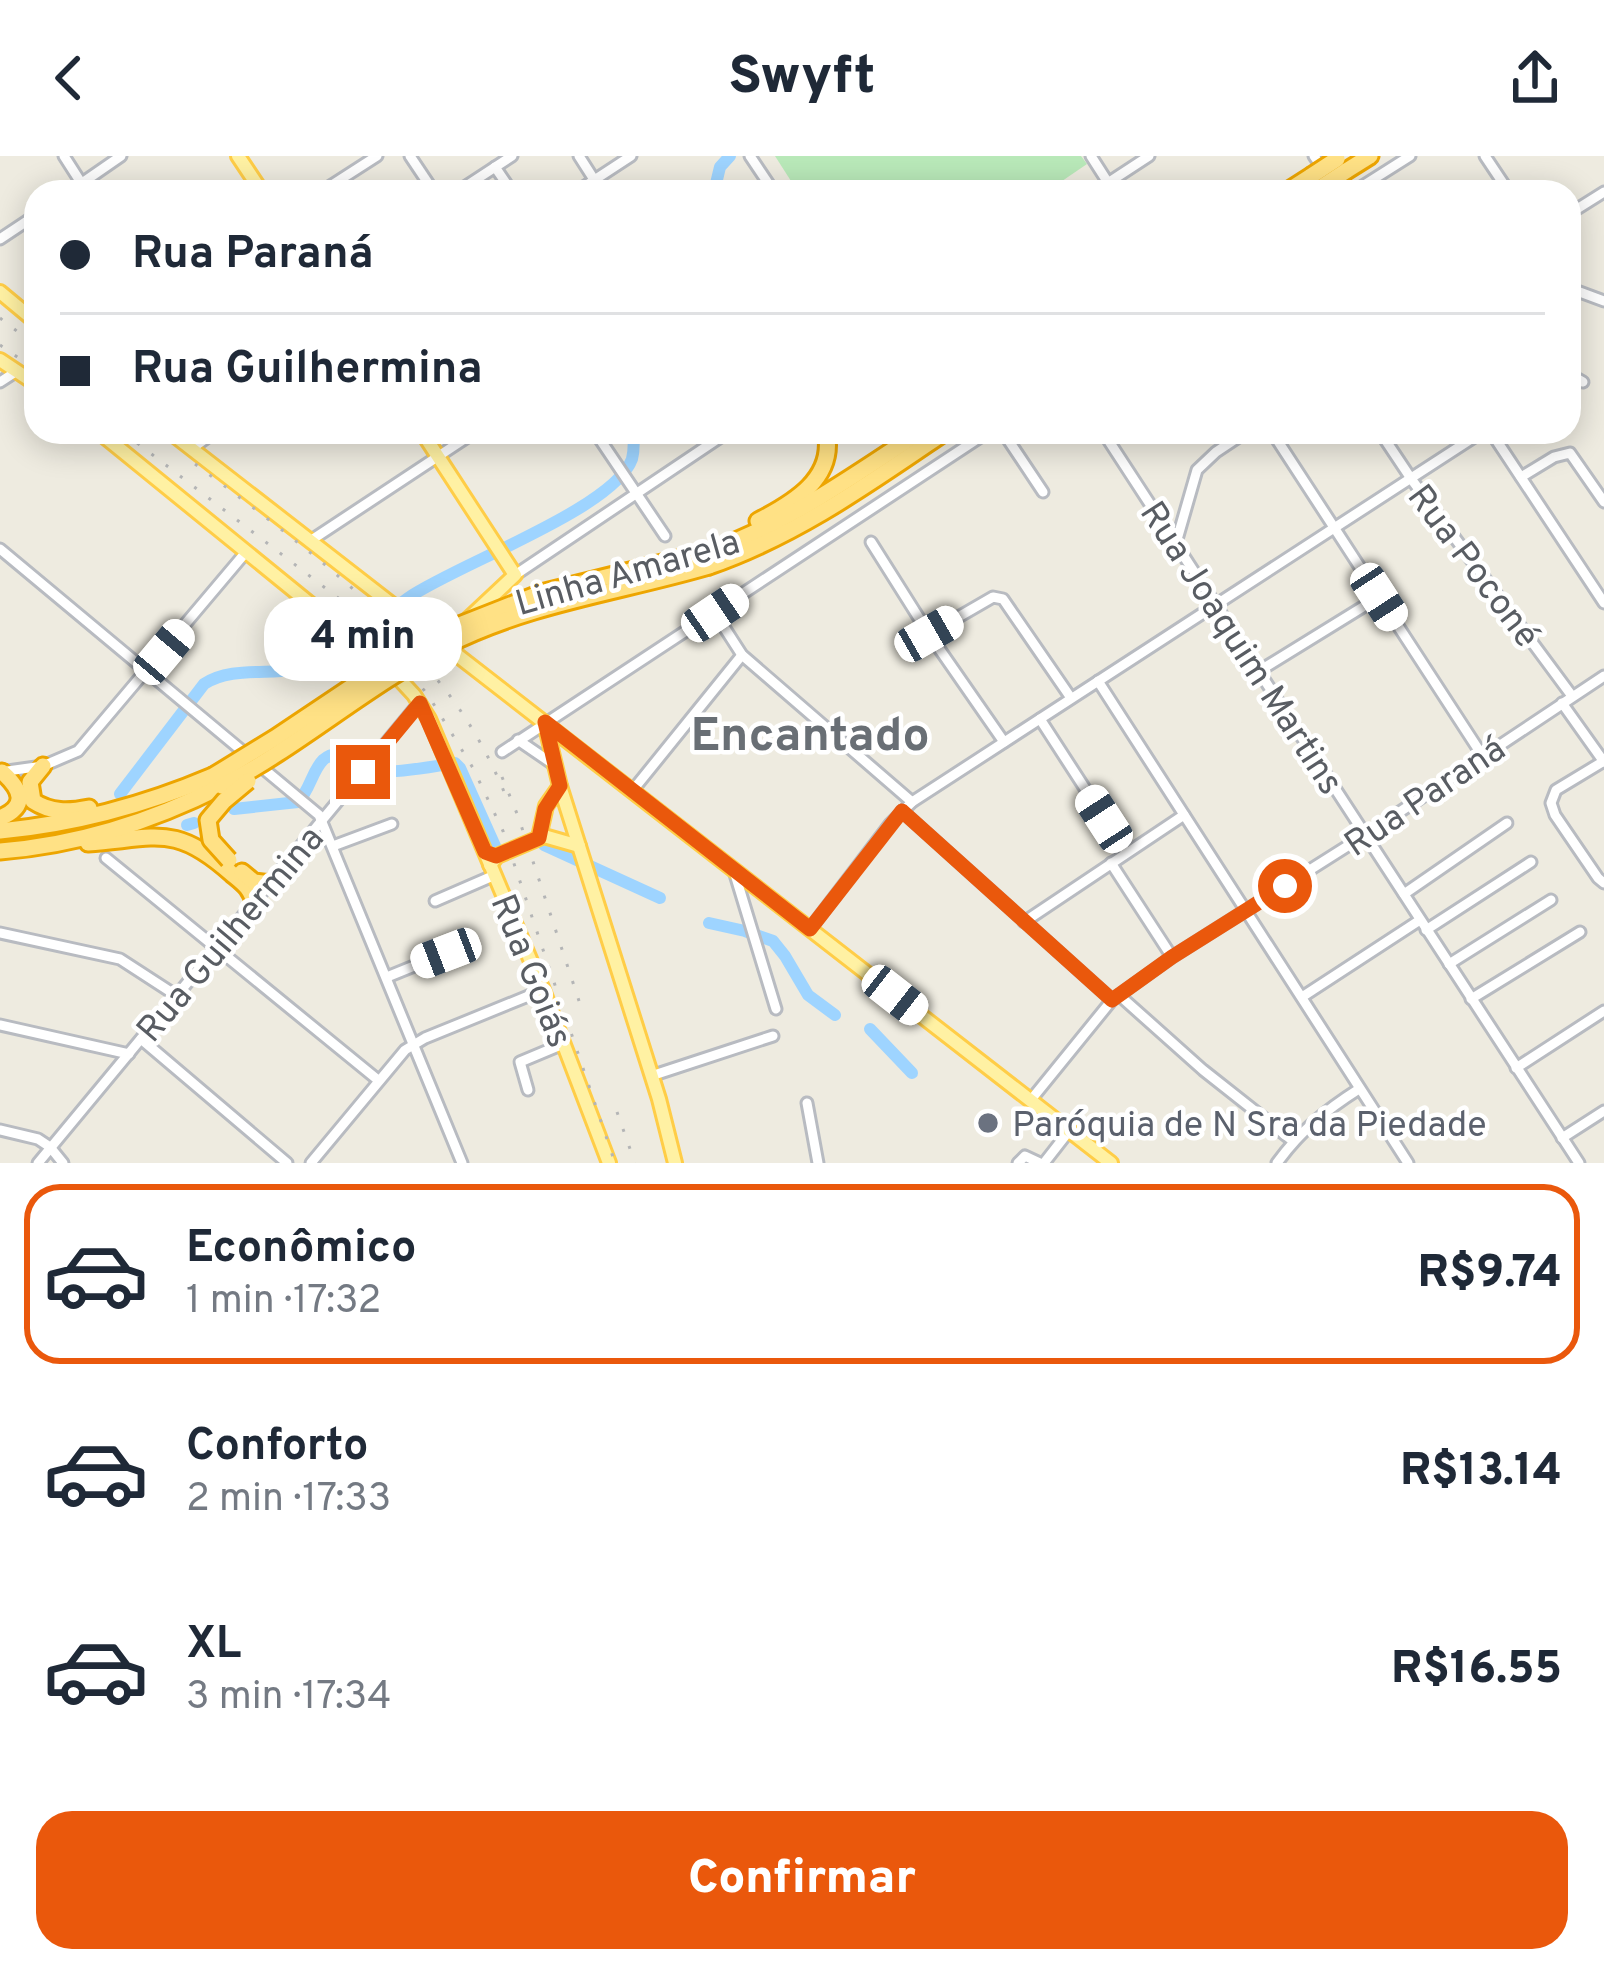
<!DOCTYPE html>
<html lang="pt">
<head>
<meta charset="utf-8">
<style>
  body { margin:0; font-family:Overpass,sans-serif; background:#f2f2f3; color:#1f2937; height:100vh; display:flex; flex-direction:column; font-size:45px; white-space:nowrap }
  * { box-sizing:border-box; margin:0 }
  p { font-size:39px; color:#747a83 }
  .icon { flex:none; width:66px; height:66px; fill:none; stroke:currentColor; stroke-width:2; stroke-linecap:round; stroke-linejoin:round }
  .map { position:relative; height:1007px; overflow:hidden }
  .drawer { display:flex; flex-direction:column; background:#fff; flex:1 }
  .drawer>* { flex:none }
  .banner { position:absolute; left:24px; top:24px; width:1557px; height:264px; border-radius:36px; box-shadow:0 6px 30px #0003; display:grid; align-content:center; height:264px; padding:0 36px; background:#fff }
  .end { position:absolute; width:54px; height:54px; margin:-27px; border:15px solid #ea580c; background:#fff; box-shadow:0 0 0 6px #fff }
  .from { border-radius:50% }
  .bubble { position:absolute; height:84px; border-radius:36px; background:#fff; box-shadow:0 6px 30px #0003; font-size:39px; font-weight:800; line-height:84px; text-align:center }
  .car { position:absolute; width:36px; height:72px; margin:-36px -18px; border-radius:15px; box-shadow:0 0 9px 3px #0007; background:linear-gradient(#fff 24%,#345 0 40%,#fff 0 76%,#345 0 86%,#fff 0) }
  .banner b { display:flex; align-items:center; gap:42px; height:114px; font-size:45px }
  .banner b+b { border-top:3px solid #e0e1e3 }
  .banner i { width:30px; height:30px; background:#1f2937 }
  ul { padding:21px 0 0; list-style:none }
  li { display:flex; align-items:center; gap:36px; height:180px; margin:0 24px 18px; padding:0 12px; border:6px solid transparent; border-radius:36px }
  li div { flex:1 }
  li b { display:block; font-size:45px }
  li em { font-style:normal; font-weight:800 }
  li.current { border-color:#ea580c }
  li>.icon { width:108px; height:108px; stroke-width:1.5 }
  .button { display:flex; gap:24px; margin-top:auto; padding:24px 36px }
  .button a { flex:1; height:138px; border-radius:36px; background:#ea580c; color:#fff; font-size:48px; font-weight:800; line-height:138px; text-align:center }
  header { display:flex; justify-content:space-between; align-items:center; height:156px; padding:0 36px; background:#fff; font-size:54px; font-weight:800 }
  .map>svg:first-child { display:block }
  .green { fill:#b9e9b9 }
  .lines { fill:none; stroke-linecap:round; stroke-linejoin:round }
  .river { stroke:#9ed4ff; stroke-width:12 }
  .minor-casing { stroke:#b8bbc1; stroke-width:15 }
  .major-casing { stroke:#ffcd47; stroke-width:18 }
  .highway-casing { stroke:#eda500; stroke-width:21 }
  .minor { stroke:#fff; stroke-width:9 }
  .major { stroke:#fff1a3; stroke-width:12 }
  .highway { stroke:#ffe185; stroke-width:15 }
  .rail { stroke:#b4b5b6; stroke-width:3; stroke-dasharray:3 15; stroke-linecap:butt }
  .highway-bridge-casing { stroke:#eda500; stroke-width:21; stroke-linecap:butt }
  .highway-bridge { stroke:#ffe185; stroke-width:15 }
  .route { stroke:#ea580c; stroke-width:15 }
  .worship-dot { fill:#6b7280; stroke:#fff; stroke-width:4.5 }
  .labels { text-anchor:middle; stroke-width:9; stroke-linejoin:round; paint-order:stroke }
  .street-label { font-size:36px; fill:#595d63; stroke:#fff }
  .worship-label { font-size:36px; fill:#5b616d; stroke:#fff; text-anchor:start }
  .district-label { font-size:48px; font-weight:bold; fill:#696f75; stroke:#fff }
</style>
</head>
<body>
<header><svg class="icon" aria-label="back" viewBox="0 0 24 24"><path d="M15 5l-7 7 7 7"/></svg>Swyft<svg class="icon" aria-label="share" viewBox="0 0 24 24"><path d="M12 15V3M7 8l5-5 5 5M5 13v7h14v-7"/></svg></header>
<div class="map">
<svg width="1604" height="1007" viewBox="0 0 1604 1007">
  <rect width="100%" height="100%" fill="#eeebe0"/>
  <path class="green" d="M775,0H1081L1087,8L1046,36H798Z"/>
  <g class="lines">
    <g class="river">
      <path d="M714,36L720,11L730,0"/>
      <path d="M120,638L204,528C235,507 283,523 319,508C352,494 379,463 408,442C455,409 614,353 632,303C634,295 634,285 633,276"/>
      <path d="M234,653L298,646C310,634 312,615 323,604C342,587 358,612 377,615C393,618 437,610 455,607L460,612L495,690"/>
      <path d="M187,669L194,667"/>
      <path d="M0,684L57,678L113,665"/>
      <path d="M544,689L660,742"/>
      <path d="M709,767L745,775L773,785L785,800L808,839L835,859"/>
      <path d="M870,873L912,917"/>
    </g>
    <defs>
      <g id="minor">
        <path d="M64,0L87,36"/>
        <path d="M410,0L434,36"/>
        <path d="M579,0L602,36"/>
        <path d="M750,0L774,36"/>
        <path d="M1091,0L1114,36"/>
        <path d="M1314,0L1339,36"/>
        <path d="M1485,0L1509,36"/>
        <path d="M495,11L512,36"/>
        <path d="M69,36L121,0"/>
        <path d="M321,36L377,0"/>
        <path d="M457,36L512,0"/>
        <path d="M576,36L631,0"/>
        <path d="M1094,36L1149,0"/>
        <path d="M1358,36L1361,31L1410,0"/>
        <path d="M1569,58L1604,36"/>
        <path d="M0,83L36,59"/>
        <path d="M1569,132L1604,145"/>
        <path d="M1569,218L1583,226"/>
        <path d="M0,226L17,215"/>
        <path d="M595,276L665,380"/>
        <path d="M1003,276L1043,336"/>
        <path d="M1103,276L1579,1007"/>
        <path d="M1272,276L1482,599"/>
        <path d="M1380,276L1412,324L1572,540"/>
        <path d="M1491,276L1604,447"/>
        <path d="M191,293L215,276"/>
        <path d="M1521,321L1554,301L1570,297L1604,346"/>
        <path d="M310,385L475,276"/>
        <path d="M871,386L929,478L1004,586"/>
        <path d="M1176,387L1197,314L1216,296L1246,276"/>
        <path d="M0,393L319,659L462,1007"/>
        <path d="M515,419L728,276"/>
        <path d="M715,457L742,499L912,646"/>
        <path d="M929,478L993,441L1003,443L1071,542"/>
        <path d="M1259,515L1379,441"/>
        <path d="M1098,525L1408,1007"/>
        <path d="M1562,547L1604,606"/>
        <path d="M1040,563L1126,696"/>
        <path d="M518,584L553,608"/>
        <path d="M502,596L988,276"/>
        <path d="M1604,605L1556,634L1551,647L1555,659L1598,722L1604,727"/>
        <path d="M0,616L43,610L78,595L246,396"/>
        <path d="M633,634L742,499"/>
        <path d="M902,655L1112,844"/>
        <path d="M333,690L392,668"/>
        <path d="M106,702L378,924"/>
        <path d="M1111,707L1172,801"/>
        <path d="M734,715L776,853"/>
        <path d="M1404,738L1507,667"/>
        <path d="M435,745L495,719"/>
        <path d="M1024,766L1184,659"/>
        <path d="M810,773L890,668L912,646L1482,276"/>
        <path d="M1426,774L1531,706"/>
        <path d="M0,777L120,803L177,840"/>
        <path d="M1449,808L1551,744"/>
        <path d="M387,821L446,797"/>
        <path d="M1119,839L1203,914L1293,985"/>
        <path d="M1302,841L1420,764"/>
        <path d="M1471,843L1580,776"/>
        <path d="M0,869L129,898"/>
        <path d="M141,883L287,1007"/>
        <path d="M1516,912L1604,855"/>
        <path d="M651,920L773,880"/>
        <path d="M528,934L520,906L563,888"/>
        <path d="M1030,945L1112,844L1172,801L1365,679L1604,520"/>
        <path d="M807,947L818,1007"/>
        <path d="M0,974L38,983L50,991L63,1007"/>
        <path d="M1562,982L1604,955"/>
        <path d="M38,1007L420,546"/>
        <path d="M311,1007L405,894L425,882L543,834"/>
        <path d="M1018,1007L1025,1000L1040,1007"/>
        <path d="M1044,1007L1069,975"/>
        <path d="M1277,1007C1300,975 1326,954 1359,933"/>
      </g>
      <g id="major">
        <path d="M238,0L262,36"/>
        <path d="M0,136L36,166"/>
        <path d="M0,204L36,228"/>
        <path d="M99,276L389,512L414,539L429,563L543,834L609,1007"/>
        <path d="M170,276L1111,1007"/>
        <path d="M422,276L515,419L466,465"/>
        <path d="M545,567L560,630L659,943L675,1007"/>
        <path d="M539,681L546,650L560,630"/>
        <path d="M490,709L497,700L544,680L579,690"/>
      </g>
      <g id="highway">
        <path d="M1346,15L1370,0"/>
        <path d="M1286,36L1311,20"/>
        <path d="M758,365C793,347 836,322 826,276"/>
        <path d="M707,396C785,369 851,321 920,276"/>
        <path d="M709,410C796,380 870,327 945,276"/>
        <path d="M43,610L30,626L33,645C51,657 69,656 89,652"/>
        <path d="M0,662C29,650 21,633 2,616"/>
        <path d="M0,675C74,668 145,649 213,620"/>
        <path d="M88,687C157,682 175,667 232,718C243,727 252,733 254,748"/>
        <path d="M0,695C77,689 153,665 222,630"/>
        <path d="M242,716L254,726L271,728"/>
      </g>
    </defs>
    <use href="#minor" class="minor-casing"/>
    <use href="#major" class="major-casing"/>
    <use href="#highway" class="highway-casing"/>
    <use href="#minor" class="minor"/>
    <use href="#major" class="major"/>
    <use href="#highway" class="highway"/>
    <g class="rail">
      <path d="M0,162L36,190"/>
      <path d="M0,189L36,214"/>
      <path d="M123,276L346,448L381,482L428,539L473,612L503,675L615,1007"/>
      <path d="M195,308C282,373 367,436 439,520"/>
      <path d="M426,511C460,548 486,592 505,638"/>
      <path d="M502,621L518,660L582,854"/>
      <path d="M617,956L635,1007"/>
    </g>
    <defs>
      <g id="highway-bridge">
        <path d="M1311,20L1337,3"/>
        <path d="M1320,32L1346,15"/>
        <path d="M213,620L275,582L402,497L457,470L541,437L707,396"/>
        <path d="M222,630C300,590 367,529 447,489C530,447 620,436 709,410"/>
        <path d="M229,704L211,684L208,664L224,645L248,625"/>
      </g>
    </defs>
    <use href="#highway-bridge" class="highway-bridge-casing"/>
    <use href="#highway-bridge" class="highway-bridge"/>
  </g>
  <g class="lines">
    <path class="route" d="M363,616L420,547L485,696L496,700L539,682L545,653L560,630L545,566L810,773L902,655L1112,844L1172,801L1285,730"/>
  </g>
  <circle class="worship-dot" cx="988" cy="967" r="12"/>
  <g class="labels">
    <g class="street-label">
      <text transform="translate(1475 409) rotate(53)" y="13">Rua Poconé</text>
      <text transform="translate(627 415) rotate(-16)" y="13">Linha Amarela</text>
      <text transform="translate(1243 491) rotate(57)" y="13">Rua Joaquim Martins</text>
      <text transform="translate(1424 639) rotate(-34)" y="13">Rua Paraná</text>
      <text transform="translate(229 777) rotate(-50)" y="13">Rua Guilhermina</text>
      <text transform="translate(533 814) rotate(68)" y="13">Rua Goiás</text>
    </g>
    <g class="worship-label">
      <text x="1012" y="980">Paróquia de N Sra da Piedade</text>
    </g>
    <g class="district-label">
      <text x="810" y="594">Encantado</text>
    </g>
  </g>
</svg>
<i class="end from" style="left:1285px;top:730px"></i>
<i class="end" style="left:363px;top:616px"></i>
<div class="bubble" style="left:264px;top:441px;width:198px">4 min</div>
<i class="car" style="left:1379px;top:441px;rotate:147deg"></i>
<i class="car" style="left:715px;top:457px;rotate:56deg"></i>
<i class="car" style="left:929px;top:478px;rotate:60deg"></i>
<i class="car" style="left:164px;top:496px;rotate:40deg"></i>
<i class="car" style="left:1104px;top:663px;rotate:327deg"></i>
<i class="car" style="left:446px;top:797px;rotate:249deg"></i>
<i class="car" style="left:895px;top:839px;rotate:128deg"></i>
<div class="banner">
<b><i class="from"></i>Rua Paraná</b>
<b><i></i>Rua Guilhermina</b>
</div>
</div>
<section class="drawer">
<ul>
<li class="current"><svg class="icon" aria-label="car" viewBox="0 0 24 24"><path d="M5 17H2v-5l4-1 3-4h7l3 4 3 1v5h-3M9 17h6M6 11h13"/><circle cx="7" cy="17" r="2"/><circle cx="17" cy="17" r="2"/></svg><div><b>Econômico</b><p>1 min · 17:32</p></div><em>R$9.74</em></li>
<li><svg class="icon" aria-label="car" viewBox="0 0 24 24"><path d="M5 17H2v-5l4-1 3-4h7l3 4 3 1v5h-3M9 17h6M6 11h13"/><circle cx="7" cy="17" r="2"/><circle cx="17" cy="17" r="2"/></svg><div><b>Conforto</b><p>2 min · 17:33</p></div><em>R$13.14</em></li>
<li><svg class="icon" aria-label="car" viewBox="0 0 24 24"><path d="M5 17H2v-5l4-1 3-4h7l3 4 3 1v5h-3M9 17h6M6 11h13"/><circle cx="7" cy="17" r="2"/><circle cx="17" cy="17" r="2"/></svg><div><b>XL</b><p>3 min · 17:34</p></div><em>R$16.55</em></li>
</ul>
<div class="button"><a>Confirmar</a></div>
</section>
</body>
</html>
